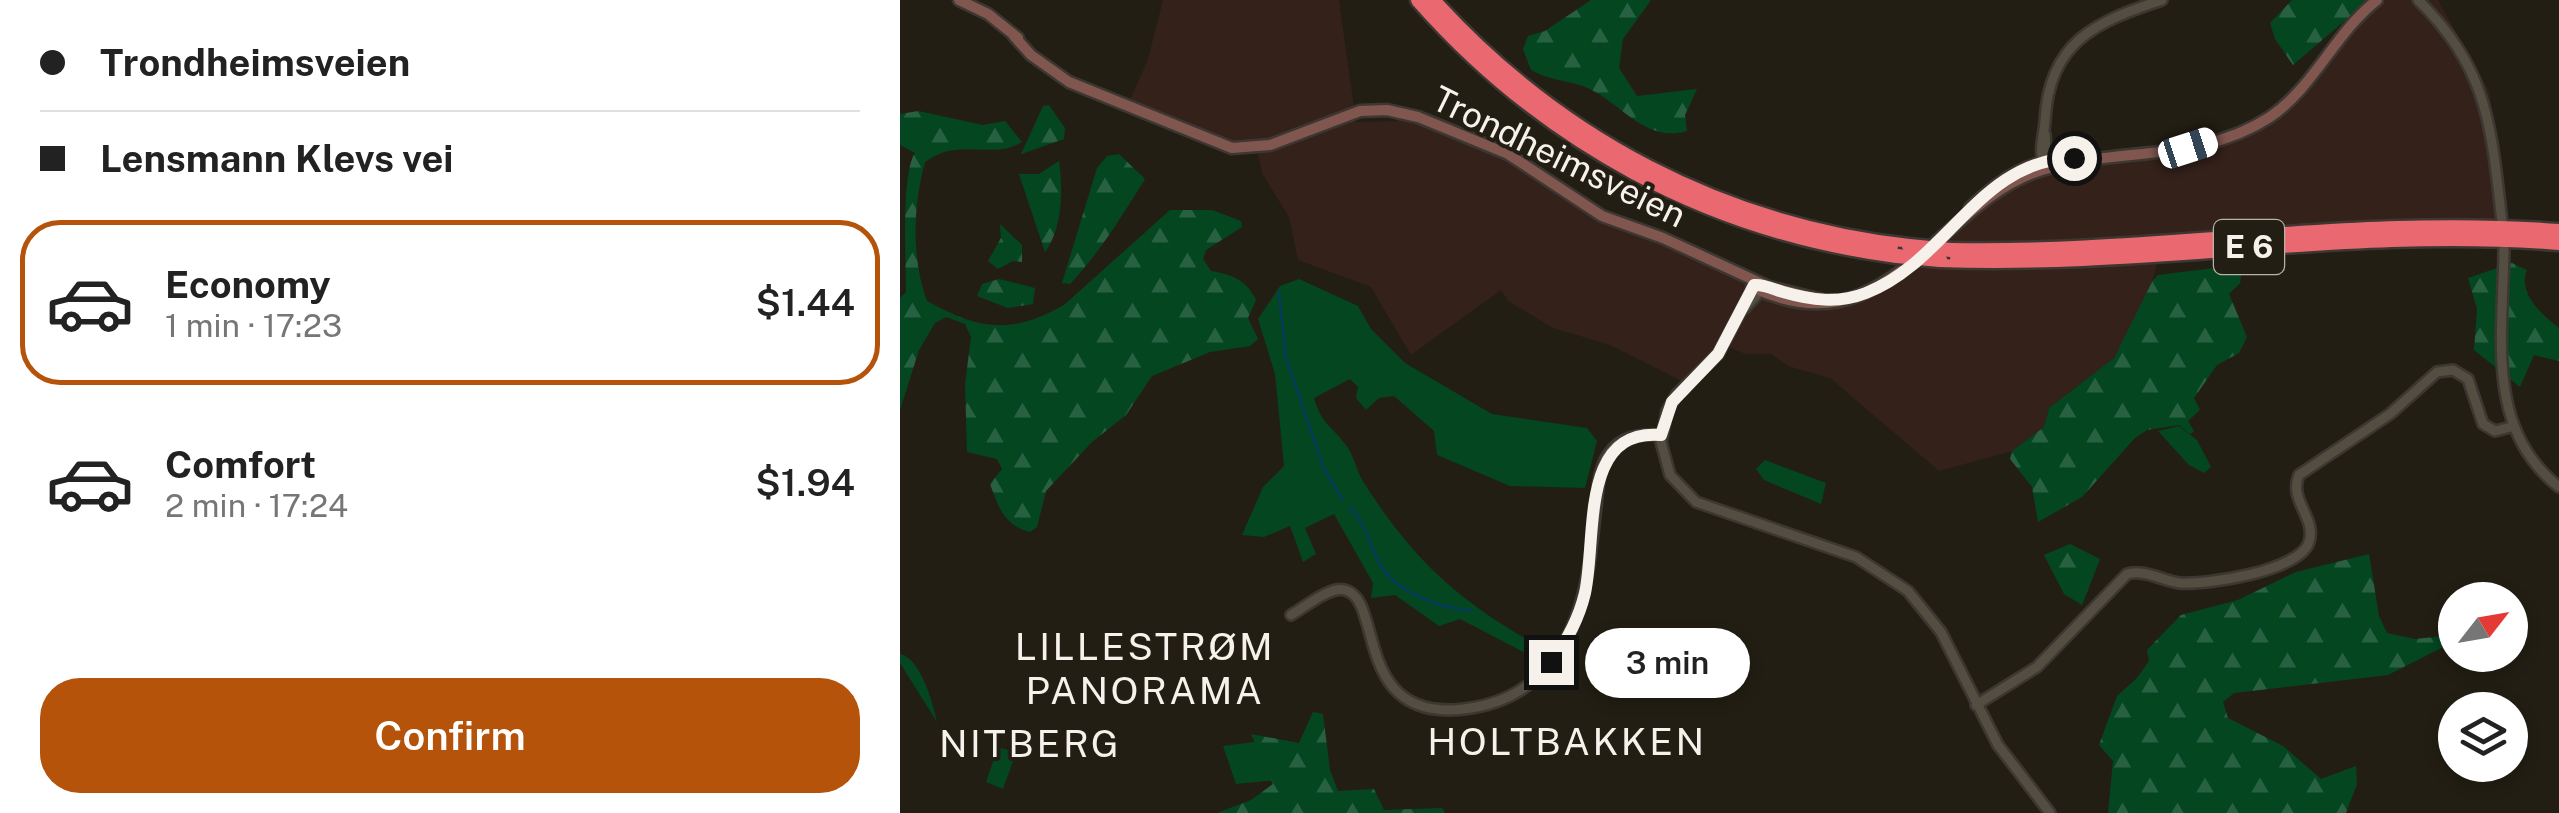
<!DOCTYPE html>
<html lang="en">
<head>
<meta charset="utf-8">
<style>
  body { margin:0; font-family:"Public Sans",sans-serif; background:#f2f2f2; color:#222; height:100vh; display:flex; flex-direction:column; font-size:38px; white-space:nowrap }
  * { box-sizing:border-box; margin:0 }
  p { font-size:32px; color:#767676 }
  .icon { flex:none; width:55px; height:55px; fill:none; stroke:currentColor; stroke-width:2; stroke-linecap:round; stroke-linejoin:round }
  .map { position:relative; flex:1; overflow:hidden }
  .sheet { display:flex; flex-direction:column; background:#fff; width:900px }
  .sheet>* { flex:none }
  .banner { display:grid; align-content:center; height:220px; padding:0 40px; background:#fff }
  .needle { width:65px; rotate:59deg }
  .controls { position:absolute; left:1538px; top:582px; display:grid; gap:20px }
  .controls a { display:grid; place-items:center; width:90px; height:90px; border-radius:50%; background:#fff; box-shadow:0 5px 15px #0003; font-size:50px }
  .end { position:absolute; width:45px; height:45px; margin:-22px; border:12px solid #f6f2eb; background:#111; box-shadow:0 0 0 5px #111 }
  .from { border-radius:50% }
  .bubble { position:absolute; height:70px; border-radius:35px; background:#fff; box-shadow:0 5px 15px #0003; font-size:32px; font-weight:600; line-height:70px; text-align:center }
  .car { position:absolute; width:30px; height:60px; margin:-30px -15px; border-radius:12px; box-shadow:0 0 8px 2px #0007; background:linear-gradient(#fff 24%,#345 0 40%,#fff 0 76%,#345 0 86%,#fff 0) }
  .banner b { display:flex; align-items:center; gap:35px; height:95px; font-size:38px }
  .banner b+b { border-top:2px solid #e0e0e0 }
  .banner i { width:25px; height:25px; background:#222 }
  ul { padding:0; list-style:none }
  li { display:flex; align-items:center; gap:30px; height:165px; margin:0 20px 15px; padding:0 20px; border:5px solid transparent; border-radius:40px }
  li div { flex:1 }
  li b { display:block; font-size:38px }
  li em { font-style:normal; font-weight:600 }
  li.on { border-color:#b45309 }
  li>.icon { width:90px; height:90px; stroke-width:1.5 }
  .button { display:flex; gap:20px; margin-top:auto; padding:20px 40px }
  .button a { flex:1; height:115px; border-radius:40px; background:#b45309; color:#fff; font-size:40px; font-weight:600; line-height:115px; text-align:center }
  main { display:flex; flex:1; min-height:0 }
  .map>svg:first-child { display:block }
  .industrial { fill:#33211a }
  .green { fill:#034620 }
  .forest { fill:url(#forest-firs) }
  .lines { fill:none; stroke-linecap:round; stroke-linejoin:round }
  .stream { stroke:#053b5c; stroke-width:2.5 }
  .tertiary-casing { stroke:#3c3731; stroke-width:14 }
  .secondary-casing { stroke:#3c3731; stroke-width:15 }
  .motorway-casing { stroke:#3c3731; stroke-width:19 }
  .tertiary { stroke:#534e41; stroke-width:9 }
  .secondary { stroke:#80564f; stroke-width:10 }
  .motorway { stroke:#ea6870; stroke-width:14 }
  .motorway-bridge-casing { stroke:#3c3731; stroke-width:19; stroke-linecap:butt }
  .motorway-bridge { stroke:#ea6870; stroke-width:14 }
  .route { stroke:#f6f2eb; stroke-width:12 }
  .labels { text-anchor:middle; stroke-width:8; stroke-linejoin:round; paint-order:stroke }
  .shield { fill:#231e13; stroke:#b7b2aa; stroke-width:2.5 }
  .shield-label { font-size:32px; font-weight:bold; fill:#f6f2eb }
  .street-label { font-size:35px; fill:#f6f2eb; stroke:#231e13 }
  .neighbourhood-label { font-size:38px; letter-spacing:2.5px; fill:#f6f2eb; stroke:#231e13 }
</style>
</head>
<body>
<main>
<section class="sheet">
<div class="banner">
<b><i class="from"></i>Trondheimsveien</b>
<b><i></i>Lensmann Klevs vei</b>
</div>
<ul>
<li class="on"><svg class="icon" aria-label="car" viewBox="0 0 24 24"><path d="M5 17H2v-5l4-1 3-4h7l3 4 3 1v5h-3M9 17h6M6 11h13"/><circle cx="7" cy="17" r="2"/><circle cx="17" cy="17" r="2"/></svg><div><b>Economy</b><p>1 min · 17:23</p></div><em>$1.44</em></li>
<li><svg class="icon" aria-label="car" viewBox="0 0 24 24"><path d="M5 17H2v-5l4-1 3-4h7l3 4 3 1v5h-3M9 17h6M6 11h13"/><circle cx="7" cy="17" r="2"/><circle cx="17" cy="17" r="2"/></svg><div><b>Comfort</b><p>2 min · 17:24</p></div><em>$1.94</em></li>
</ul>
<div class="button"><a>Confirm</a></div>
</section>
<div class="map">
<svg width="1659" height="813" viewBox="0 0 1659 813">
  <defs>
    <pattern id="forest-firs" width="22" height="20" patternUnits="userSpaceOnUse" patternTransform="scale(2.5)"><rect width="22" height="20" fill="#034620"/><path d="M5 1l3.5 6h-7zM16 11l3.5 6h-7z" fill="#286141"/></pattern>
  </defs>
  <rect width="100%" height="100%" fill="#231e13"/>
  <path class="industrial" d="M263,0H439L456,122L497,121V110L611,155L687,210L805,257L851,286L926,301L964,293L1141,166L1292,148L1378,112L1449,26L1482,0H1538L1589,91L1604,187V232L1263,242L1250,289L1214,358L1149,408L1144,427L1112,451L1039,471L930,378L888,366L871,354H845L824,345L788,384L710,345L653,328L608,301L601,290L511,355L471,287L398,260L389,217L362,173L357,149H337L227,107L248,59Z"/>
  <g class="green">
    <path d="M399,279L458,306L471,329L505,363L592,414L687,428L697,441L685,488L610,486L537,455L534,431L494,396L479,398L466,410L456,398L458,387L450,379L414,398C422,426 434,427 448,448C455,459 457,472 464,483C513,559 554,597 631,642L633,657L560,619L539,626L495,595L471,598L473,583L434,514L405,528L416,554L403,562L390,526L364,537L342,535L363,487L384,466L375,374L358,319L380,286Z"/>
    <path d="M1279,426L1297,440L1311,467L1304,473L1289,465L1258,431Z"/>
    <path d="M865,460L926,483L921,504L864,480L856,469Z"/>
    <path d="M0,654C21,659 32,701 37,722L0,663Z"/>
    <path d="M361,741L377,780L336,784L323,746Z"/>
    <path d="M98,747L116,753L103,789L86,782Z"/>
  </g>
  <g class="forest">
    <path d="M691,0H751L723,39L719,68L737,96L797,89L785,115L787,131C746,143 724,106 690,89C671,80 649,81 631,70L623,49L628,36L645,31Z"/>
    <path d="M1392,0H1469L1393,65L1375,39L1370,23Z"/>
    <path d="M149,105L165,128L164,139L121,154L143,106Z"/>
    <path d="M18,111L83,125L105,121L122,142C93,161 59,136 25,162C13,206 11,258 27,301C79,330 111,335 164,305L270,210H312L341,221L342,227L306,250L303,259L311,271C332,275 346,279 356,300L348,318L358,339L350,346L310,352L252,376L226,415L192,442L146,491L137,527L130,532C104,525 99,508 90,484L102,469L97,459L67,452L65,384L71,337L65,324L46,317L35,323L19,350L0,410V298L6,292C6,263 1,173 15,153L0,145V114Z"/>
    <path d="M219,154L245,179C222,216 200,252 170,284L162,283L197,168L207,156Z"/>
    <path d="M159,161C163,191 163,227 145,252L119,174H139Z"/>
    <path d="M100,224L122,245V262L113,261L98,269L88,261L101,238Z"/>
    <path d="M1612,263L1627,270C1617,293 1642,315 1659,328V361L1634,355L1620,387L1574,350L1577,309L1568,278Z"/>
    <path d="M1322,267L1342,271L1340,283L1329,294L1347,337L1339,353L1317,365L1294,398L1300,410L1288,421L1294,431L1290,434L1279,425L1247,430L1235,438L1182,497L1138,522L1132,487L1110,459L1112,451L1144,427L1149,408L1214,358L1253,280L1258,275Z"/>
    <path d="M99,279L135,288L133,304L108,308L77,296L82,284Z"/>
    <path d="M1170,544L1200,559L1182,605L1164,594L1144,555Z"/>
    <path d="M1469,554L1479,616L1487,633L1515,639L1553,635L1555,641L1488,675L1334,693L1323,702L1328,718L1383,746L1421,779L1456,766L1457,784L1446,813H1208L1213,761L1199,745L1217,696L1237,678L1249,661L1247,650L1281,615L1338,600L1396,572Z"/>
    <path d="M413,712L423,714L430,770L438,791L474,789L484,810L542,808L545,813H317L351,800L373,784L351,734L399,743Z"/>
  </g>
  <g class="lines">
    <g class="stream">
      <path d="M379,292L386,358L424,469L443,500"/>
      <path d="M450,507C467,524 469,545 480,564C497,593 541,609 572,610"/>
    </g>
    <defs>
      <g id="tertiary">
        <path d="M1518,0C1589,69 1591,128 1602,222"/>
        <path d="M1145,134L1147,167"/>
        <path d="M1146,167C1137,152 1144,137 1145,121C1149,42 1195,22 1262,0"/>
        <path d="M1604,245C1604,330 1583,428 1659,487"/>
        <path d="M855,284L818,354L777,394L767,411L761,442L770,475L796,502L956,557L1008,591L1041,632L1098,745L1150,813"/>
        <path d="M844,309L857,295L858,283"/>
        <path d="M391,615C404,608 429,586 445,590C484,599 452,722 564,709C589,706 614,697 633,681C685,637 689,569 696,507C698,490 698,470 708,455C720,436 740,434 761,435"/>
        <path d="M1076,705L1137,667L1227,574C1246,569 1262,581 1280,583C1307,585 1400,571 1409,542C1417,518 1388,500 1399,475L1490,414L1537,372L1553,370L1568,379L1583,424L1595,431L1611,427"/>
      </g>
      <g id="secondary">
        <path d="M59,0L88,14L118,38"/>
        <path d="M114,36L131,55L169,82L332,148L370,145L460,111L487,110L518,117L608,154L702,216L763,238L869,287L922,300"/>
        <path d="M1070,208C1101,178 1133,157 1178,158"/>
        <path d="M852,287C988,353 1037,202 1142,170C1217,147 1300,163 1370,117C1414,87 1435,33 1477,0"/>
      </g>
      <g id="motorway">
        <path d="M518,0C643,142 809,232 997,256"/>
        <path d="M533,0C659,139 823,225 1009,246"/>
        <path d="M1051,250C1254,254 1456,215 1659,231"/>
        <path d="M1040,260C1247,268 1452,226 1659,243"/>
      </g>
    </defs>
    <use href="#tertiary" class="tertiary-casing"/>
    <use href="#secondary" class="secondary-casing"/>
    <use href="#motorway" class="motorway-casing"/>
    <use href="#tertiary" class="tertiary"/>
    <use href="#secondary" class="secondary"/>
    <use href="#motorway" class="motorway"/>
    <defs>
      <g id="motorway-bridge">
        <path d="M1009,246L1051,250"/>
        <path d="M997,256L1040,260"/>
      </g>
    </defs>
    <use href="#motorway-bridge" class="motorway-bridge-casing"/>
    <use href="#motorway-bridge" class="motorway-bridge"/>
  </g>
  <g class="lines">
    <path class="route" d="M651,662C667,641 679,618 685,593C697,538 679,428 761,435L772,402L818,354L854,285C864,284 873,289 883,292C911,300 938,304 966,293C1047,262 1080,159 1174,158"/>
  </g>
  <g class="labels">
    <rect class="shield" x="1314" y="220" width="70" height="54" rx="8"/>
    <g class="shield-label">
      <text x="1349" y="258">E 6</text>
    </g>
    <g class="street-label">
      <text transform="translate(659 157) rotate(26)" y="12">Trondheimsveien</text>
    </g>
    <g class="neighbourhood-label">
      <text x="245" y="660">LILLESTRØM<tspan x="245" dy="44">PANORAMA</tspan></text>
      <text x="667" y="755">HOLTBAKKEN</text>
      <text x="130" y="757">NITBERG</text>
    </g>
  </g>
</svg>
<div class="controls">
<a><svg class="needle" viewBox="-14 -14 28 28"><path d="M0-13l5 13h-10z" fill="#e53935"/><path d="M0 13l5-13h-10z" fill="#767676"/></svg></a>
<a><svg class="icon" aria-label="layers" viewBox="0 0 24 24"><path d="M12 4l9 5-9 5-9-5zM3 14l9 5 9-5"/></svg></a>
</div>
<i class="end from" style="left:1174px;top:158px"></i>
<i class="end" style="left:651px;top:662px"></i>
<div class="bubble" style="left:685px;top:628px;width:165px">3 min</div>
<i class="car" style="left:1288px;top:148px;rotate:72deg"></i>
</div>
</main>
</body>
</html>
